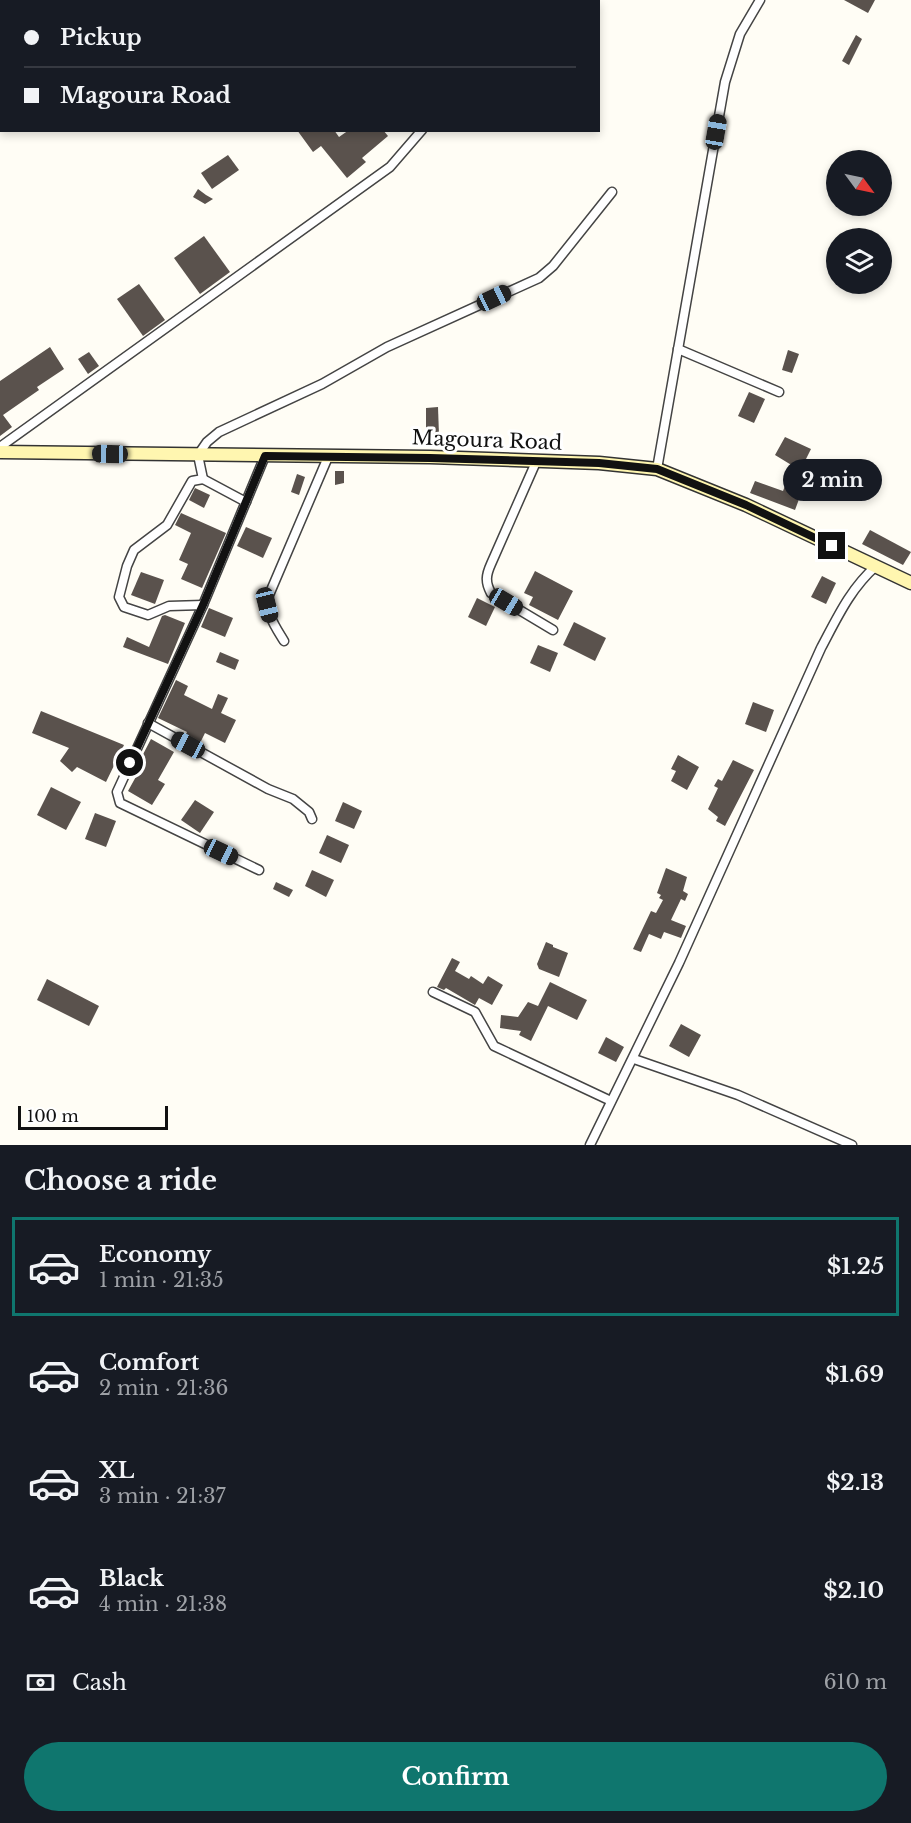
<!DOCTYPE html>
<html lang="en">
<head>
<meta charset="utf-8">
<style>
  body { margin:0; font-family:"Libre Baskerville",serif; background:#20242c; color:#f1f3f6; height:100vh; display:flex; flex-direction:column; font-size:22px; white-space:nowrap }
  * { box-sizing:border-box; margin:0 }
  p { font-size:20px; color:#9ea1a6 }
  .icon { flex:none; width:33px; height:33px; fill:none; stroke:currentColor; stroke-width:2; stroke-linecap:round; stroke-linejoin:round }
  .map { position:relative; height:1145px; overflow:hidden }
  .details { display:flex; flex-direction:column; background:#171b24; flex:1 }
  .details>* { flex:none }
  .hud { position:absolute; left:0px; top:0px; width:600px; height:132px; box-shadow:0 3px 9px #0003; display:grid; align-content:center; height:132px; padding:0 24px; background:#171b24 }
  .needle { width:39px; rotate:123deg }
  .controls { position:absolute; left:826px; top:150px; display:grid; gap:12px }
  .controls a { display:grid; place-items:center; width:66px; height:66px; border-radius:50%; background:#171b24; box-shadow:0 3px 9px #0003; font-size:30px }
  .scale { position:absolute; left:18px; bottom:15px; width:150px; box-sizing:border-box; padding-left:6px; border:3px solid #111; border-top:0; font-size:16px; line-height:21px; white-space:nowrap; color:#111; -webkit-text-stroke:4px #fff; paint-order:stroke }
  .end { position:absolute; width:27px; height:27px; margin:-14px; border:8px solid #111; background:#fff; box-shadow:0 0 0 3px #fff }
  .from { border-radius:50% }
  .bubble { position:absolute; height:42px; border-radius:21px; background:#171b24; box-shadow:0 3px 9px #0003; font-size:20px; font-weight:700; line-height:42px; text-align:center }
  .car { position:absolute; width:18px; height:36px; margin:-18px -9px; border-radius:8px; box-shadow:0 0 4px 2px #0007; background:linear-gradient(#222 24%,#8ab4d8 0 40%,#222 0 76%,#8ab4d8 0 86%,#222 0) }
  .hud b { display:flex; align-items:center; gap:21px; height:57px; font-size:22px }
  .hud b+b { border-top:2px solid #363941 }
  .hud i { width:15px; height:15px; background:#f1f3f6 }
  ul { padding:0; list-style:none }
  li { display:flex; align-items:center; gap:18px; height:99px; margin:0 12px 9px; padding:0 12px; border:3px solid transparent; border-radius:0px }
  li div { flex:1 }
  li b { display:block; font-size:22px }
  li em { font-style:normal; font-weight:700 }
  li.on { border-color:#0f766e }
  li>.icon { width:54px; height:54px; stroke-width:1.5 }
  h2 { padding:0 24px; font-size:27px; line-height:72px }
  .pay { display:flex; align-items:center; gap:15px; height:66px; padding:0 24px; font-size:22px }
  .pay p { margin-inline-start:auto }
  .action { display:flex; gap:12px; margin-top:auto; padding:12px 24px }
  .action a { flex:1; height:69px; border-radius:36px; background:#0f766e; color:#fff; font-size:24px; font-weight:700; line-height:69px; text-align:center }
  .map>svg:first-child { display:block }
  .building { fill:#5a524d }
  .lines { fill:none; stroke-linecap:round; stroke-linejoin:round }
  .street-casing { stroke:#444; stroke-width:11 }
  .secondary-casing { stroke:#333; stroke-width:15 }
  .street { stroke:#fff; stroke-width:8 }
  .secondary { stroke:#fff6b0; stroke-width:12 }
  .route { stroke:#111; stroke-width:8 }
  .labels { text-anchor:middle; stroke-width:6; stroke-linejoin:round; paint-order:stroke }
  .street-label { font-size:20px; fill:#111; stroke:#fff }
</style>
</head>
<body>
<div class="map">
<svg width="911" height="1145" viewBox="0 0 911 1145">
  <rect width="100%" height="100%" fill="#fffdf5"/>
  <g class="building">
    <path d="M844,0H875L868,13Z"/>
    <path d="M856,35L862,39L849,65L842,61Z"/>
    <path d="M297,130H334L339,137L349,130H383L388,136L362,158L366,162L347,178L321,146L313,152Z"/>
    <path d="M228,155L239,170L212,189L201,173Z"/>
    <path d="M198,189L206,195L213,199L205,204L193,197Z"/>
    <path d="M204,236L230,272L200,294L174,258Z"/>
    <path d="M139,284L165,320L143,336L117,299Z"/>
    <path d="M50,347L64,369L37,387L39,390L3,415L12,427L0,436V381Z"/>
    <path d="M788,350L799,354L792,373L782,370Z"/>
    <path d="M89,352L99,366L88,374L78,359Z"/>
    <path d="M749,392L765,399L754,423L738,416Z"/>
    <path d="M438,407L439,435H426V408Z"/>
    <path d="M785,437L811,449L801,469L809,472L795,510L750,493L755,481L783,491L793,466L775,455Z"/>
    <path d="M335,471H344V483L335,485Z"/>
    <path d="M297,474L305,477L299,495L291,492Z"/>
    <path d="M195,488L210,495L204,508L189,500Z"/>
    <path d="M181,513L226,533L202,588L181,579L188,564L179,560L191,533L175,525Z"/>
    <path d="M246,527L272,538L263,558L237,546Z"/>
    <path d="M870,530L911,552L903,565L862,544Z"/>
    <path d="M535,571L573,591L558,620L529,605L533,597L524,593Z"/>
    <path d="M141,572L164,580L155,604L131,595Z"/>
    <path d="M822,576L836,583L826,604L811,597Z"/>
    <path d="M477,598L495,607L486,626L468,617Z"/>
    <path d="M209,608L233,618L225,637L201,627Z"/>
    <path d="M165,615L185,623L168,664L123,647L127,637L149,647L162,616Z"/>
    <path d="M574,622L606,638L595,661L563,645Z"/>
    <path d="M538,645L558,653L550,672L530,663Z"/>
    <path d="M220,652L239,660L235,670L216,662Z"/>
    <path d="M176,680L188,686L184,695L212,709L218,694L228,698L221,713L236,720L225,743L205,733L200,743L185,736L187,732L158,718Z"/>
    <path d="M753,702L774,710L766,732L745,724Z"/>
    <path d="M41,711L124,745L106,782L77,767L72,772L60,761L69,748L32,733Z"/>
    <path d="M151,739L174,752L158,780L165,784L152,805L128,791L143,764L139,762Z"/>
    <path d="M678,755L699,767L687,790L671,781L676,771L671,769Z"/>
    <path d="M733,760L754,770L725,826L716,821L718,817L708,809L718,788L714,786L718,779L722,781Z"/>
    <path d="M51,787L81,802L66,830L37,815Z"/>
    <path d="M195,800L214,812L200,833L181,820Z"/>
    <path d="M343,802L362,811L354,829L335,821Z"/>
    <path d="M95,813L116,821L106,847L85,839Z"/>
    <path d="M327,835L349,845L341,863L319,853Z"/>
    <path d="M666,868L687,877L683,891L688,894L685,901L681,899L671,920L686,926L681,938L664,932L661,939L649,934L641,952L633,949L651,911L656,913L663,900L659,898L661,895L657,893Z"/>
    <path d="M312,870L334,880L326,897L305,886Z"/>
    <path d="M276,882L293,890L289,897L273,889Z"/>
    <path d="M546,942L553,945V947L568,953L559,977L539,969L537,964Z"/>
    <path d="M452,958L460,962L455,971L469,979L471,976L483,984L488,976L503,985L492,1005L479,998L475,1005L446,988L444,990L437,987Z"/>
    <path d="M47,979L99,1006L89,1026L37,1000Z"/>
    <path d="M550,982L587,1000L577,1020L548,1006L531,1041L519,1035L521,1031L500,1028L501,1015L518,1017L528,1002L538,1006Z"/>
    <path d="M681,1024L701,1035L689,1057L669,1046Z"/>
    <path d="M606,1037L624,1047L616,1062L598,1053Z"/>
  </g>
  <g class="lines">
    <defs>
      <g id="street">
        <path d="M21,0L24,2"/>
        <path d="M514,2L515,0"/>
        <path d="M678,349L779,392"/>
        <path d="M0,447L390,167L422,130"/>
        <path d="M536,462L491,564C486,575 485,582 491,593L553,630"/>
        <path d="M657,469L725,82L740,34L760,0"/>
        <path d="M203,479L246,502"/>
        <path d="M203,605L169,606L148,615L124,607L119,597L127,566L134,550L167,525L192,481L203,479L198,455L207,442L219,432L322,384L387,347L539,278L553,266L612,192"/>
        <path d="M284,641C275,626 265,613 269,595L328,457"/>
        <path d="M148,723L268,789L293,799L309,812L312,819"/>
        <path d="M259,870L120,803L117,792L203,605L265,456"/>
        <path d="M433,992L475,1012L494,1046L611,1101"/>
        <path d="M634,1059L738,1095L852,1145"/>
        <path d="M590,1145L679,963L821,648C837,618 850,589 876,566"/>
      </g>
      <path id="secondary" d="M0,452L430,457L599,463L657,469L746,505L911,583"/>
    </defs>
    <use href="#street" class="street-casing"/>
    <use href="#secondary" class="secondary-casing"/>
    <use href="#street" class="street"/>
    <use href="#secondary" class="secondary"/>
  </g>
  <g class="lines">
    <path class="route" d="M130,763L203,605L265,456L430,458L599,463L657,469L746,505L832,546"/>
  </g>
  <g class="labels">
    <g class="street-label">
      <text transform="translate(487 440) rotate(2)" y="7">Magoura Road</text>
    </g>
  </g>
</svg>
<div class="controls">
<a><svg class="needle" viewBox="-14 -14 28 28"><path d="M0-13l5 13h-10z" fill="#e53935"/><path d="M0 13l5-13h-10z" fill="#9ea1a6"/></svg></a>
<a><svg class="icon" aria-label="layers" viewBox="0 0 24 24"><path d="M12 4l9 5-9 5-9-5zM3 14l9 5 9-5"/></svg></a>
</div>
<div class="scale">100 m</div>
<i class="end from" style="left:130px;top:763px"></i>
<i class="end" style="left:832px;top:546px"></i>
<div class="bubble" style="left:783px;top:459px;width:99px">2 min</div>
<i class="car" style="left:716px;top:132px;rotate:10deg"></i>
<i class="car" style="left:494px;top:298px;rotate:65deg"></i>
<i class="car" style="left:110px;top:454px;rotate:271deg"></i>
<i class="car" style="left:506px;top:602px;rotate:121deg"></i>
<i class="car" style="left:267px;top:605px;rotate:166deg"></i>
<i class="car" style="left:188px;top:745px;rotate:298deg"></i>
<i class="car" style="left:221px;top:852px;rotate:115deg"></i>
<div class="hud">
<b><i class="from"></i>Pickup</b>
<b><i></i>Magoura Road</b>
</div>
</div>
<section class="details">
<h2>Choose a ride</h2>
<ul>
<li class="on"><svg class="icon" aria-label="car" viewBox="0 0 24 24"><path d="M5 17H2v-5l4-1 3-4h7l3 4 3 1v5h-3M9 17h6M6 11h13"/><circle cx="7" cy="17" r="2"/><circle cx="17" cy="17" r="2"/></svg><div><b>Economy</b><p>1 min · 21:35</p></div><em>$1.25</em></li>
<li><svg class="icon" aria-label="car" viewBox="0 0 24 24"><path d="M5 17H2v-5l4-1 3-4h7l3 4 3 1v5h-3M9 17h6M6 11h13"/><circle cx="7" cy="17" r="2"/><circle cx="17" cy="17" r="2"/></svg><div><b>Comfort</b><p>2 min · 21:36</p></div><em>$1.69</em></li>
<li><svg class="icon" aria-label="car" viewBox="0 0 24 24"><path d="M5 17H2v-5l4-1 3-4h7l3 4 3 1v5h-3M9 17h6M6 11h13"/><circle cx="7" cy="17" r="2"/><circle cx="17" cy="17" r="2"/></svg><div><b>XL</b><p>3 min · 21:37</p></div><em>$2.13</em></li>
<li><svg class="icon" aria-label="car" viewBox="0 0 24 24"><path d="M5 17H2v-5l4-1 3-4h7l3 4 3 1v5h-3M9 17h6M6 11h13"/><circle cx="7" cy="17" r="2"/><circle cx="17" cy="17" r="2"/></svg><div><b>Black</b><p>4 min · 21:38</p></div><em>$2.10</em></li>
</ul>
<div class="pay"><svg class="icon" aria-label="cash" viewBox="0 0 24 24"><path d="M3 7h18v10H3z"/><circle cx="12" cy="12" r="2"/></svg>Cash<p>610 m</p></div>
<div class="action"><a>Confirm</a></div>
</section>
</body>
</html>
